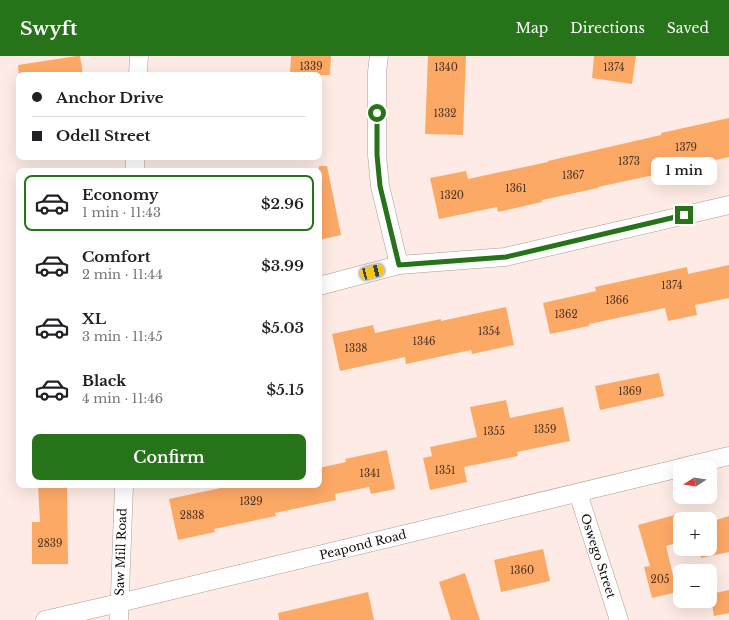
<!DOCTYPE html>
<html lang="en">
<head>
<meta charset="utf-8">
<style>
  body { margin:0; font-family:"Libre Baskerville",serif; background:#f6f6f6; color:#202124; height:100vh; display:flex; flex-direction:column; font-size:15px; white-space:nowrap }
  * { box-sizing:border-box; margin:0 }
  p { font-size:13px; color:#757577 }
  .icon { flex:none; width:22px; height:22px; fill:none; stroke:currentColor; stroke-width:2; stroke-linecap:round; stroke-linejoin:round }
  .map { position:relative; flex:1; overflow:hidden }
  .sheet { position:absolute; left:16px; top:112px; width:306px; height:320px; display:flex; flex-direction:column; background:#fff; border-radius:8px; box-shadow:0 4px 16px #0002 }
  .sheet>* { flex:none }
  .hud { position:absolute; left:16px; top:16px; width:306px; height:88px; border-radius:8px; box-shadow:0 4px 16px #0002; display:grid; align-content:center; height:88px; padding:0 16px; background:#fff }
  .needle { width:26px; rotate:258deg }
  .tools { position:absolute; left:673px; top:404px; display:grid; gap:8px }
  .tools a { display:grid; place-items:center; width:44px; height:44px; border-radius:8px; background:#fff; box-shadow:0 4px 16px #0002; font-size:20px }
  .end { position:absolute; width:18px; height:18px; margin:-9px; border:5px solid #26731a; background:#fff; box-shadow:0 0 0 2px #fff }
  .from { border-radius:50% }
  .bubble { position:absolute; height:28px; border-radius:8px; background:#fff; box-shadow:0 4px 16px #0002; font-size:13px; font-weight:600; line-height:28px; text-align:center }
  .car { position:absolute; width:12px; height:24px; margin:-12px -6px; border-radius:5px; box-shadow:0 0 3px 1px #0007; background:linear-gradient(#f5c518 24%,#345 0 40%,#f5c518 0 76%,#345 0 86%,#f5c518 0) }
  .hud b { display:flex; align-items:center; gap:14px; height:38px; font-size:15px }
  .hud b+b { border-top:1px solid #e0e0e0 }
  .hud i { width:10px; height:10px; background:#202124 }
  ul { padding:7px 0 0; list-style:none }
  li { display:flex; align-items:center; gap:12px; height:56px; margin:0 8px 6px; padding:0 8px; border:2px solid transparent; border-radius:8px }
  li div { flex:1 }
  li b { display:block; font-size:15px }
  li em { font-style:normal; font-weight:600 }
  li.selected { border-color:#26731a }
  li>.icon { width:36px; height:36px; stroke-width:1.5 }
  .action { display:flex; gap:8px; margin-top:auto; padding:8px 16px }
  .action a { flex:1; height:46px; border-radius:8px; background:#26731a; color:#fff; font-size:16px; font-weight:600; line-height:46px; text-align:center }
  header { display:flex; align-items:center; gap:24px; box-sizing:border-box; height:56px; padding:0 20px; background:#26731a; color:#fff }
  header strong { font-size:19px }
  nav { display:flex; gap:22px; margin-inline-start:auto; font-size:14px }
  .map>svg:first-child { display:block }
  .building { fill:#fda966 }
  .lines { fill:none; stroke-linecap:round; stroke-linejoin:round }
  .minor-casing { stroke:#ae9c96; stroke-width:19 }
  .minor { stroke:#fff; stroke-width:18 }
  .route { stroke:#26731a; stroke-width:5 }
  .labels { text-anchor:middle; stroke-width:3; stroke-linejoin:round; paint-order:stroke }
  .number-label { font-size:10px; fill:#4b3220 }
  .street-label { font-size:12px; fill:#100a08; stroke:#fff }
</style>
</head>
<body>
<header>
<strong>Swyft</strong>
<nav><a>Map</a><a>Directions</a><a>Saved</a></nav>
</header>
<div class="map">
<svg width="729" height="564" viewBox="0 0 729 564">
  <rect width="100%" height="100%" fill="#feebe5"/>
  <g class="building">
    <path d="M77,0H80L83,19H19L18,9Z"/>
    <path d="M291,0H331L330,19H290Z"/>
    <path d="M428,0H466L463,79L425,78Z"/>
    <path d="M594,0H636L632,28L592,22Z"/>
    <path d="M729,62V101L654,117V119L598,131V132L542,144V146L498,156L497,151L439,163L430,122L466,115L468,123L548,106V105L661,79V77Z"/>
    <path d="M319,110H327L341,179L319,184Z"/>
    <path d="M729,209V242L695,249L697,259L668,265L665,252L589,268V270L550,278L543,247L596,235L595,231L687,211L688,218Z"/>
    <path d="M506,251L514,289L472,298L471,294L406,308L405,301L340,315L332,278L373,269L375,277L441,263V265Z"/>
    <path d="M659,317L664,340L600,354L595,330Z"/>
    <path d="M506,344L510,362L563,351L570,385L517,396L518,400L464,411L467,426L430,434L423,402L432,400L430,391L477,381L470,351Z"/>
    <path d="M387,394L395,433L371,438L369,431L335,438L336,444L275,457L276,460L214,473L215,476L178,484L169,443L235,429H319V412L346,406L345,403Z"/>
    <path d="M38,429H67L68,508H32V466H40Z"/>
    <path d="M682,457L684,463H680V486L666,490L677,536L652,542L644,511L650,510L638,469Z"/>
    <path d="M729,460V496L701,502L700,493H710V466Z"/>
    <path d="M543,493L550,525L501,536L494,504Z"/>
    <path d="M465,517L475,549L480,564H451L439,526Z"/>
    <path d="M729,534V557L714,560L710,538Z"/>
    <path d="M368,536L374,564H279L278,557Z"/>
  </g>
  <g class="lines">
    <defs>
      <g id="minor">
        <path d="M379,0L377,16V99L380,130L399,209"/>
        <path d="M138,19L139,0"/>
        <path d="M135,115V101"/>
        <path d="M319,230L399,209L505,201L729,149"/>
        <path d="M683,411L729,400"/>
        <path d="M578,437L619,564"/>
        <path d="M45,564L119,547L680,412"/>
        <path d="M119,564L124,429"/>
      </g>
    </defs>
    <use href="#minor" class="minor-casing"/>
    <use href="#minor" class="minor"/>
  </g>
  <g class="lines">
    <path class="route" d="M377,57V99L380,130L399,209L506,201L684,159"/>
  </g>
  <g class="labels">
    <g class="number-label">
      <text x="311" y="14">1339</text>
      <text x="446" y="15">1340</text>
      <text x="614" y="15">1374</text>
      <text x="445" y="61">1332</text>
      <text x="686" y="95">1379</text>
      <text x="629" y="109">1373</text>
      <text x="573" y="123">1367</text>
      <text x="516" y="136">1361</text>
      <text x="452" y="143">1320</text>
      <text x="672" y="233">1374</text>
      <text x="617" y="248">1366</text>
      <text x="566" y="262">1362</text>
      <text x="489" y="279">1354</text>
      <text x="424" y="289">1346</text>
      <text x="356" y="296">1338</text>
      <text x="630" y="339">1369</text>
      <text x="545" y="377">1359</text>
      <text x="494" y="379">1355</text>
      <text x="445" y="418">1351</text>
      <text x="370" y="421">1341</text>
      <text x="251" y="449">1329</text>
      <text x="192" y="463">2838</text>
      <text x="50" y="491">2839</text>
      <text x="522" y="518">1360</text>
      <text x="660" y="527">205</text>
    </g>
    <g class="street-label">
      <text transform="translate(363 489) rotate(-14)" y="4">Peapond Road</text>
      <text transform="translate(121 496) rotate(-88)" y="4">Saw Mill Road</text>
      <text transform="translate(598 500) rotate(72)" y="4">Oswego Street</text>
    </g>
  </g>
</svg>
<div class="tools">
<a><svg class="needle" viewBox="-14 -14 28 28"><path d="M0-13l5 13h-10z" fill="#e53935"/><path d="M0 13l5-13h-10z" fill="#757577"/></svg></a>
<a>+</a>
<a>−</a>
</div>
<i class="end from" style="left:377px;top:57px"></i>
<i class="end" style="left:684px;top:159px"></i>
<div class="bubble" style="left:651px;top:101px;width:66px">1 min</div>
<i class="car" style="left:372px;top:216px;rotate:75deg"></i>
<div class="hud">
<b><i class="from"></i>Anchor Drive</b>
<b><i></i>Odell Street</b>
</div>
<section class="sheet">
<ul>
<li class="selected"><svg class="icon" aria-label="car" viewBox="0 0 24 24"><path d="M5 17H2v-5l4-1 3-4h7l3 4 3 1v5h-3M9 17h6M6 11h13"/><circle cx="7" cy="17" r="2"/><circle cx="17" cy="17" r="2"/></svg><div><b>Economy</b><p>1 min · 11:43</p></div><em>$2.96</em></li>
<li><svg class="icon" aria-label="car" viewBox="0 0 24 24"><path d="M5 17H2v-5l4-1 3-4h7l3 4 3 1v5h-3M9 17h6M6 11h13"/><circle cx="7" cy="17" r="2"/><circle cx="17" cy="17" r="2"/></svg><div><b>Comfort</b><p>2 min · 11:44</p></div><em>$3.99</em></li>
<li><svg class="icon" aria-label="car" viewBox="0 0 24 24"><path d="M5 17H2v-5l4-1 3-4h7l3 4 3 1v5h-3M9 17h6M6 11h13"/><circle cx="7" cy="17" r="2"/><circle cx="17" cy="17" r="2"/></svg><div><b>XL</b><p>3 min · 11:45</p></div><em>$5.03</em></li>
<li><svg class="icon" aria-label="car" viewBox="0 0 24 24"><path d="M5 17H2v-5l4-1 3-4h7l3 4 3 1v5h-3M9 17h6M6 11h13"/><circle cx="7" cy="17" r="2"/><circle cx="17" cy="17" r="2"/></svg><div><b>Black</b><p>4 min · 11:46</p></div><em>$5.15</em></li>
</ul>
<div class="action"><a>Confirm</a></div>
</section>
</div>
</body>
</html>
